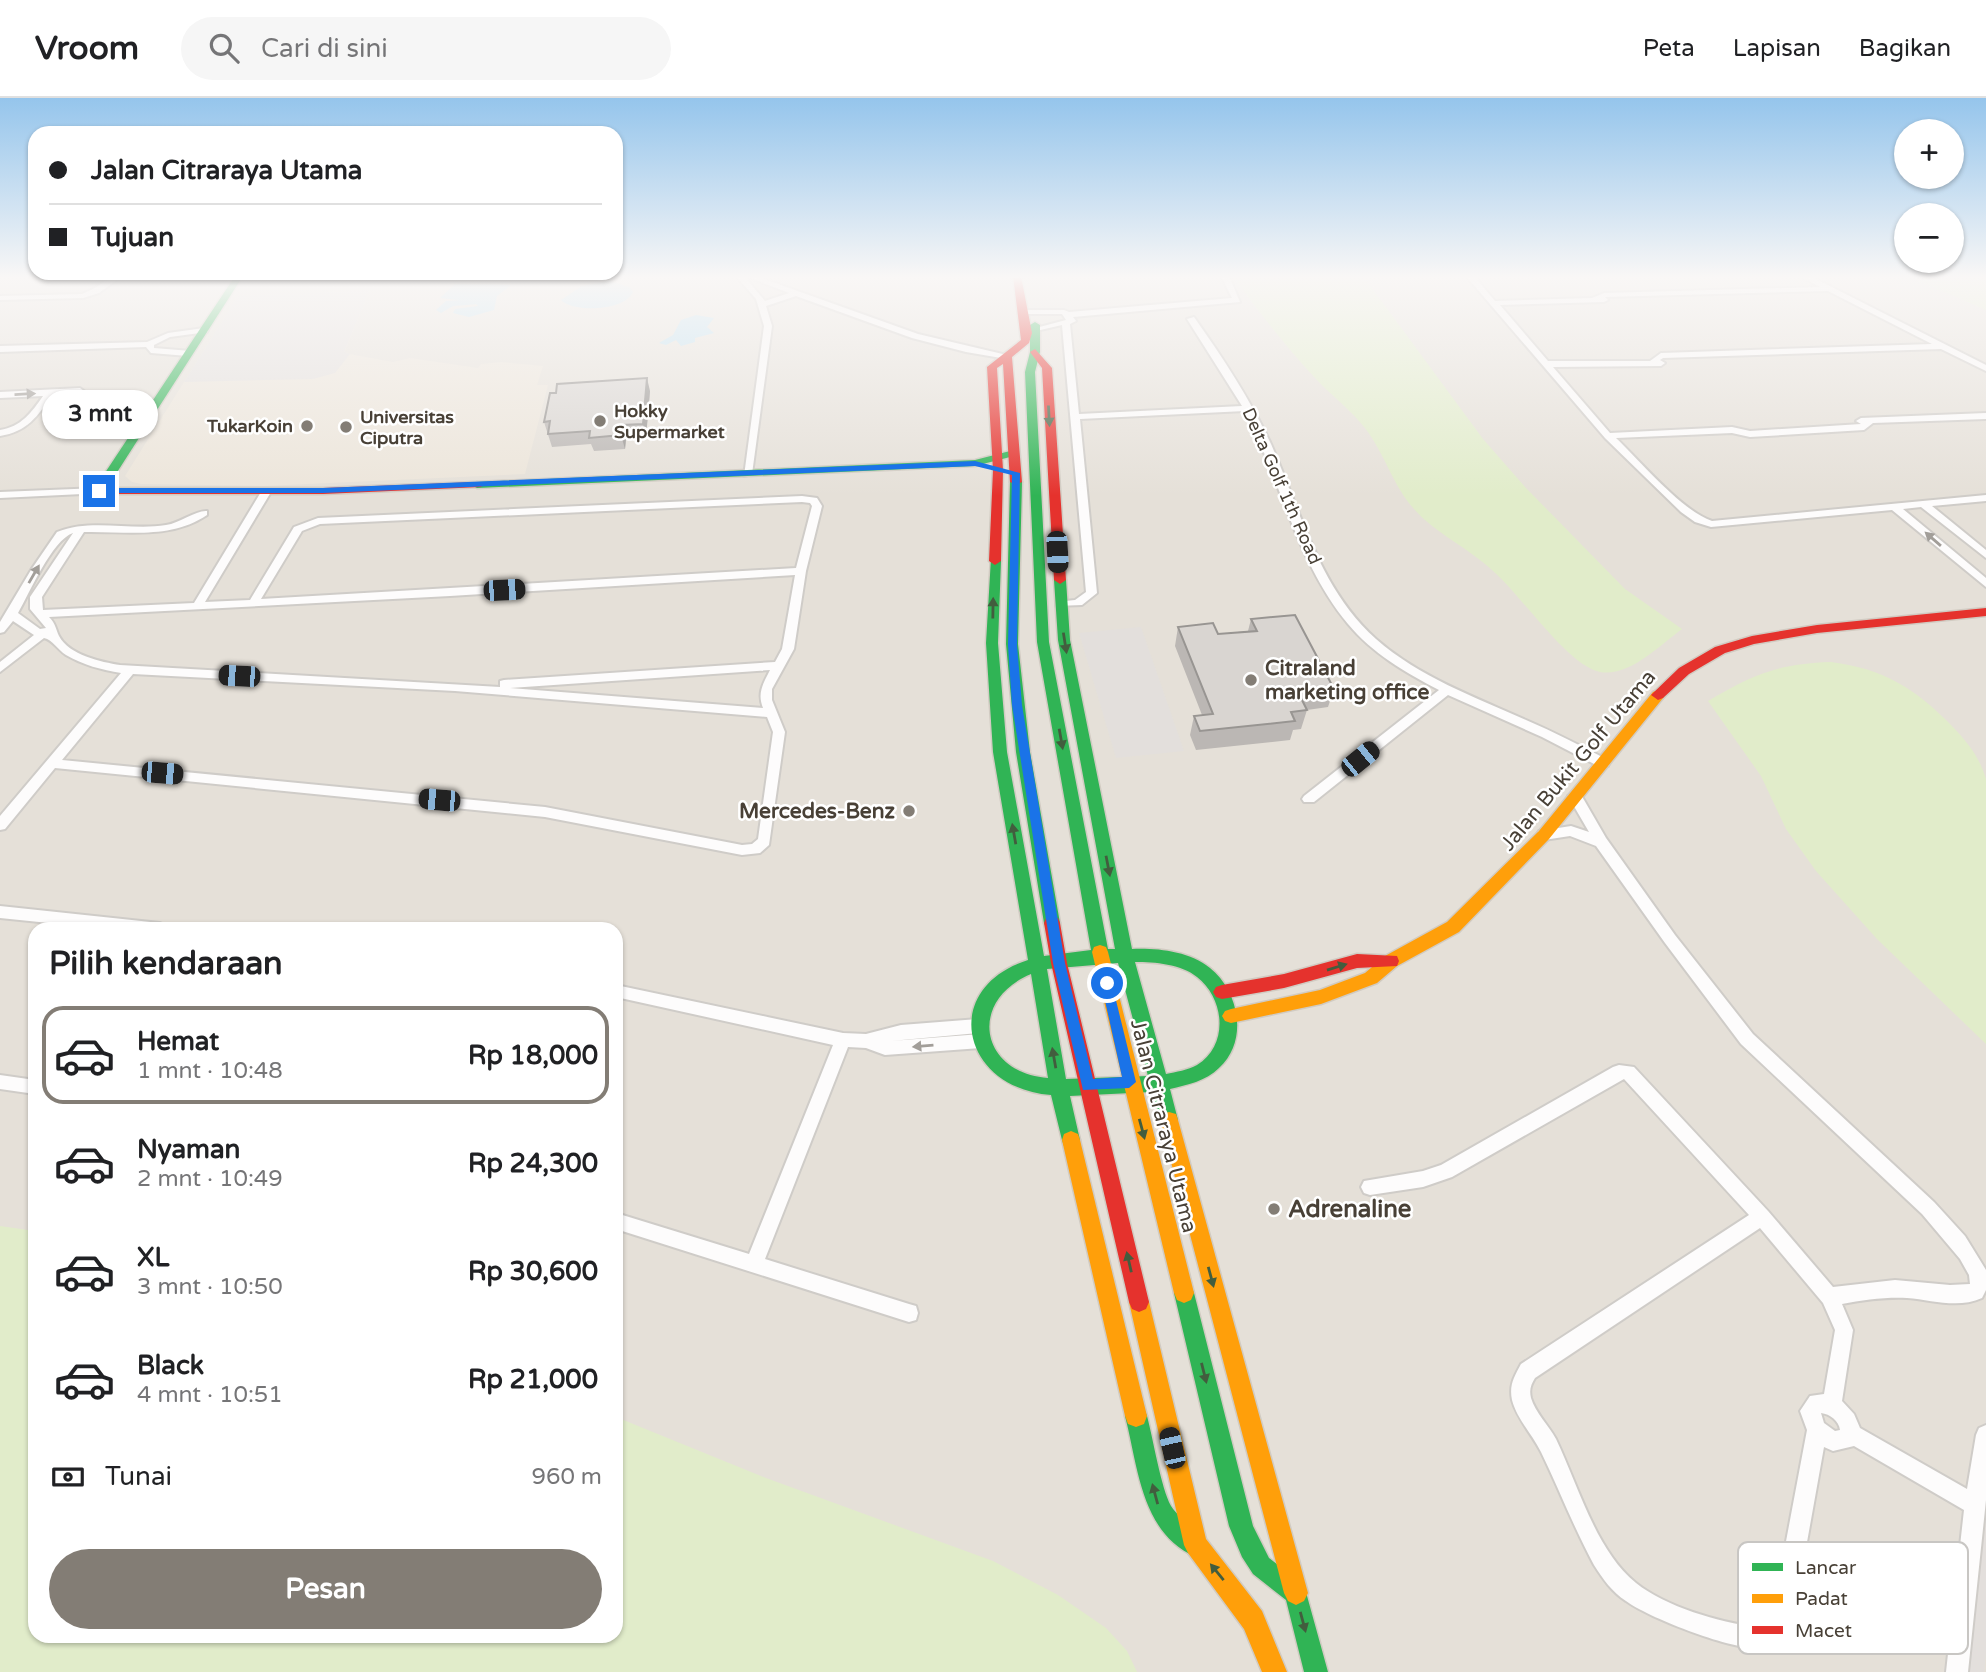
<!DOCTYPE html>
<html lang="id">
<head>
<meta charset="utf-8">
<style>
  body { margin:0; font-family:"Varela Round",sans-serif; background:#f6f6f6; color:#202124; height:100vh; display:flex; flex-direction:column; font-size:26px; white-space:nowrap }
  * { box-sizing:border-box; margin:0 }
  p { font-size:23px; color:#757577 }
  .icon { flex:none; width:38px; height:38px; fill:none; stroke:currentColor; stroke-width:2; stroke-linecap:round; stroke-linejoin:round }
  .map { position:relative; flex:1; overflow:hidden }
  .drawer { position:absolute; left:28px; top:824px; width:595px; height:721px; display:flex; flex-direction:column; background:#fff; border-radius:21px; box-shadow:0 2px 5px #0004 }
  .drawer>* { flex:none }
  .hud { position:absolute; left:28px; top:28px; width:595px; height:154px; border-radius:21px; box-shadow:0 2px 5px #0004; display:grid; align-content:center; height:154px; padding:0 21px; background:#fff }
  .buttons { position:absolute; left:1894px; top:21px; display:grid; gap:14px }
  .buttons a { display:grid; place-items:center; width:70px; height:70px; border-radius:50%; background:#fff; box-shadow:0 2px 5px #0004; font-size:35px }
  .end { position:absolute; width:32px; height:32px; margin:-16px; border:9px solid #1a73e8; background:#fff; box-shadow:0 0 0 4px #fff }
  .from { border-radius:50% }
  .bubble { position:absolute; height:49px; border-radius:24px; background:#fff; box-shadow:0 2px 5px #0004; font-size:23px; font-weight:700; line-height:49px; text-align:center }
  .car { position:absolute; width:21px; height:42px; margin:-21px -10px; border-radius:9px; box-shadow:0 0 5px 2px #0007; background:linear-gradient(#222 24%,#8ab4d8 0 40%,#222 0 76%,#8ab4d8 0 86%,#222 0) }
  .hud b { display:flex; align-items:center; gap:24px; height:66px; font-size:26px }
  .hud b+b { border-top:2px solid #e0e0e0 }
  .hud i { width:18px; height:18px; background:#202124 }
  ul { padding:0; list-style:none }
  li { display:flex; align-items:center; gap:21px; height:98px; margin:0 14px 10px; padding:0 7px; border:4px solid transparent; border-radius:21px }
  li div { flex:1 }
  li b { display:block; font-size:26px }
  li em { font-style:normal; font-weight:700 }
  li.active { border-color:#837d75 }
  li>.icon { width:63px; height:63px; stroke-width:1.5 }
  h2 { padding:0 21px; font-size:32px; line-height:84px }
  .pay { display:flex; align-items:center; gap:18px; height:77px; padding:0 21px; font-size:26px }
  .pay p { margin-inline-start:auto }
  .button { display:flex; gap:14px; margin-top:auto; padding:14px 21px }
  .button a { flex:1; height:80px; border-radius:42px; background:#837d75; color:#fff; font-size:28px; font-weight:700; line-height:80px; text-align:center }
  header { display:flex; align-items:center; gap:42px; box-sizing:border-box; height:98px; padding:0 35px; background:#fff; border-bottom:2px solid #e0e0e0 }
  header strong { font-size:33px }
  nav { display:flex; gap:38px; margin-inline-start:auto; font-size:24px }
  .search { width:490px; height:63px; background:#f6f6f6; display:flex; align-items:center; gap:18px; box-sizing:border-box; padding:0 24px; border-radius:38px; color:#757577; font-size:26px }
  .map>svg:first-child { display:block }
  .residential { fill:#e5e0d8; fill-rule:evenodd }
  .education { fill:#ece5da }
  .green { fill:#e1ecca }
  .parking { fill:#e3dfdc }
  .water { fill:#badff1 }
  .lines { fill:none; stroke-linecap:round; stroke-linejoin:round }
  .canal { fill:#badff1; fill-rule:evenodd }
  .street-casing { stroke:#cfccc8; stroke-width:4 }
  .fast-casing { stroke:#d1cbc2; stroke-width:3 }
  .slow-casing { stroke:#d1cbc2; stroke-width:3 }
  .jam-casing { stroke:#d1cbc2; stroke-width:3 }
  .street { fill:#fdfcfc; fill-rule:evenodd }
  .fast { fill:#30b455; fill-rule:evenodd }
  .slow { fill:#ff9f0a; fill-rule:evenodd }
  .jam { fill:#e5322d; fill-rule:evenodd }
  .wall { fill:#bbb7b4 }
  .shaded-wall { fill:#989592 }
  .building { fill:#d9d5d1; stroke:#989592; stroke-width:2 }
  .oneway { fill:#a29e99 }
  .oneway2 { fill:#425d3e }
  .route { fill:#1a73e8 }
  .poi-dot { fill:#837d75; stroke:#fff; stroke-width:2.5 }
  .labels { text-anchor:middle; stroke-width:5; stroke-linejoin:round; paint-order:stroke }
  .far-poi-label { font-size:18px; font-weight:bold; fill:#484036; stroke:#fff; text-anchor:start }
  .far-street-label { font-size:18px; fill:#484036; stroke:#fff }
  .poi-label { font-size:21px; font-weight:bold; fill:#484036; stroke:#fff; text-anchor:start }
  .street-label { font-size:21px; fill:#484036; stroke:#fff }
  .near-poi-label { font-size:24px; font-weight:bold; fill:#484036; stroke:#fff; text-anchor:start }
  .key { fill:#fff; stroke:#c8c6c3; stroke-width:2 }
  .key-label { font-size:19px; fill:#484036 }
</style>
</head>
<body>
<header>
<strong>Vroom</strong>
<div class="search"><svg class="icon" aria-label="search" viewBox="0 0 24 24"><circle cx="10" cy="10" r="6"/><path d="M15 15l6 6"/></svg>Cari di sini</div>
<nav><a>Peta</a><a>Lapisan</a><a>Bagikan</a></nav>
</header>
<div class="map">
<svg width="1986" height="1574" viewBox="0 0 1986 1574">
  <rect width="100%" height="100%" fill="#f1eeeb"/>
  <path class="residential" d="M0,178H1986V1574H0ZM35,831H616V1538H35Z"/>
  <path class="education" d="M370,192L344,255L393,264L410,260L478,270L481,266L501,264L543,268L537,287H548L525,376L264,388L141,386L132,384L125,378L238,198Z"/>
  <g class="green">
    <path d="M1233,178H1363L1483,341L1526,390L1625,491L1682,531C1660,547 1630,579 1600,574C1568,568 1521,497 1493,473C1469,450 1436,436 1414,411C1393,388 1385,356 1365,330C1350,311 1332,298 1316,281C1286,249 1258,213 1233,178Z"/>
    <path d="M1909,178H1986V212L1919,183Z"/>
    <path d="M1831,564C1884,571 1915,590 1952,628C1968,645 1979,658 1986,681V946L1877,841L1816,773L1786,731L1761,678L1708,603C1754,576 1777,566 1831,564Z"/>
    <path d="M0,1128L35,1133V1538H616V1319L766,1380L993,1463L1058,1497L1106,1530L1127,1553L1137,1574H0Z"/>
  </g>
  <g class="parking">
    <path d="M370,192L344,254L350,256L335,275L313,281L184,284L238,198Z"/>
    <path d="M1141,529L1184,653L1116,660L1079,535Z"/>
    <path d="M1986,1317V1556L1984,1574H1945Z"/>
  </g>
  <g class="water">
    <path d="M610,183L629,189L633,194C625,213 573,215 561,202L582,188Z"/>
    <path d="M455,186L511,187L497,198L494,212L469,219L453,215L455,211L478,208L475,204L440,200Z"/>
    <path d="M696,217L714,220L707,229L714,235L695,240V244L681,248L676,242L666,247L659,245L673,237L681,222Z"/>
  </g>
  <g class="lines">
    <path class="canal" d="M475,201L479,202V206L453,208L441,215L436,212L446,203Z"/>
    <defs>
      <g id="street">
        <path d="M113,178H122L99,195L83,200L0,202V198L82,196L93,191Z"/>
        <path d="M736,178H744L765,203L789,195L745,178H756L918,236L1011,258L1007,261L966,254L912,240L796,198L766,208L772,228L752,376L744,378L764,228L756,201Z"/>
        <path d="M1221,178H1229L1240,204L1073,219L1076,223L1070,226L1079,316L1242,308L1187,221L1194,219C1223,260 1250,301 1271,346C1301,414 1319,490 1376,541C1419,579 1475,599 1526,622C1554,634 1581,648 1608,662L1609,665L1608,668H1598L1542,639L1448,597L1314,704H1304L1302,701L1304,698L1439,592C1406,575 1372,555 1348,526C1297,465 1281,383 1245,313L1080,321L1097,495L1082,507L1056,508V504L1075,502L1086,494L1062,227L1036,233L1032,231L1066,222L1062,216H1025L1021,214L1025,212H1064L1069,214L1232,200Z"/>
        <path d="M1466,178H1474L1495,203L1592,200L1604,195L1820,189L1800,178H1810L1986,267V273L1941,251L1663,260L1660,262L1665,265L1661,268L1553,269L1610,335L1732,329L1750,333L1861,326L1856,323L1861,320L1986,315V321L1873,325L1864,332L1750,339L1732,335L1616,340C1640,363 1682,413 1712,423L1986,397V403L1932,408L1986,452V460L1921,409L1903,411L1986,480V489L1892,412L1711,429L1695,424L1681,414L1605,340ZM1828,193L1932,246L1661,255L1650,263H1548L1500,207L1604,204L1608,202L1605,199Z"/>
        <path d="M204,230L208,232L207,234L170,239L154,247V250L191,253V257L188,258L151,255L146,249L0,254V248L147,244L168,235Z"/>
        <path d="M80,290L84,293L83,295L52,297C38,318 27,334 0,338V332C21,329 32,314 43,298L0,300V294Z"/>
        <path d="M99,390L104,393L103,395L0,400V394Z"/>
        <path d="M266,391L271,394L205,504L250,502L294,429L318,420L802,398L817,400L822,408L806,473L794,551L772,591V602L785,634L769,747L760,755L742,757L545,719L55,670L5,731L0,732V718L121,575C102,572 83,567 66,557C58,552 53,542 44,540L0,574V564L34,537L13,523L4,534L0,535V524L31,472L57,434C91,420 131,433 166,427C180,425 196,412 207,413V417C170,442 126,433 84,434L42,499L43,512L194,505L261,394ZM802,404L810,405L812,408L796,470L261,501L302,433L320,426ZM73,435L30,499V511L46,530L40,531L18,515C29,496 52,442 73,435ZM795,477L782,551L775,564L504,582L500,583V589L120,567C101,564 69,557 59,538C56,532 56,526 49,519L450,498ZM770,572C763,586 757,595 763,610L510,590ZM133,576L455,593L767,619L773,634L758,741L752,746L742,747L545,709L62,662Z"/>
        <path d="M1575,693L1580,695L1606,740L1675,837L1753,936L1934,1104L1965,1138L1986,1172V1192L1982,1200C1958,1211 1932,1202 1907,1200C1885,1199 1863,1202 1842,1206L1853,1232L1842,1303L1854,1316L1860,1330L1967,1391L1976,1337L1979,1330L1986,1327V1402L1968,1574H1946L1964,1412L1854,1348L1833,1353L1824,1349L1792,1528C1787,1540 1777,1548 1763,1550C1736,1554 1649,1520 1626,1503C1612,1494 1603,1481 1594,1467C1574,1430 1559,1391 1541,1354C1532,1336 1517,1321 1512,1302C1509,1287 1514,1279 1521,1266L1749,1117L1624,981L1452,1079L1423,1089L1370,1097L1364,1095L1361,1089L1364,1083L1423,1073L1441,1067L1613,969L1619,967L1634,969L1768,1113L1833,1189L1895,1182L1950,1187L1970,1186L1969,1177L1960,1161L1922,1116L1741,946L1665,845L1596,748L1570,738L1544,742L1539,741L1537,737L1539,733L1571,728L1589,734L1568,698ZM1760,1130L1823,1205L1835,1232L1824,1296L1810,1298L1800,1313L1807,1332L1771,1523L1765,1528L1756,1529C1719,1524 1666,1509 1636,1485C1596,1453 1578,1387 1556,1341C1549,1328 1535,1314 1531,1300C1529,1291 1531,1287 1535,1280ZM1821,1315C1830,1316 1839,1323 1840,1332L1835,1333L1824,1325Z"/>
        <path d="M0,808L160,825L165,827L167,831H108L0,820Z"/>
        <path d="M616,887L843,935L866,936L901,927L978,921L983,923L986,928L983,933L978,935L891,943L981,936L987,938L989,943L987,948L981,950L885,957L866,950L848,949L765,1161L909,1206L916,1208L918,1215L916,1222L909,1224L616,1131V1115L749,1156L833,947L616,899Z"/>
        <path d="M0,977L35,982V996L0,991Z"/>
      </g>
      <g id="fast">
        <path d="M235,178H243L105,393L95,395L93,393Z"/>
        <path d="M1035,224L1040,227V254L1035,274L1049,544L1108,851H1115L1058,542L1054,482L1060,478L1066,482L1070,542L1132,851C1157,850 1189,853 1210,870C1239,893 1249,943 1219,970C1206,983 1187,987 1170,991L1178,1022L1176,1028L1169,1030L1162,1028L1152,994L1070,998L1080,1042L1078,1048L1071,1051L1064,1048L1062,1042L1051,997C961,990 939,890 1028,862L993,654L986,545L991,460H999L1001,463L998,545L1007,654L1044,858L1091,852L1037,544L1025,274L1030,254V227ZM1135,864C1155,864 1181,866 1197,879C1225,901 1229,947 1197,967C1188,972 1176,974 1166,976ZM1118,865L1148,978L1066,981L1047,871ZM1031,876L1048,980C980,975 967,903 1031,876Z"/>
        <path d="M1010,353L1014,354V358L975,368L477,390L471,387L477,384L975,362Z"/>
        <path d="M1016,381L1022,384L1018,546L1030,654L1060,825L1058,830H1046L1044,825L1016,654L1006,546L1010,384Z"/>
        <path d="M1184,1185L1191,1188L1194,1195L1253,1428L1269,1460L1304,1487L1328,1574H1304L1286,1502L1253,1476L1242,1459L1229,1428L1174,1195L1177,1188Z"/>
        <path d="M1136,1307L1144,1310L1147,1318C1153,1340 1161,1390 1171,1408C1181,1424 1201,1430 1208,1447L1204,1455L1196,1459C1141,1436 1138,1368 1125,1318L1128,1310Z"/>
      </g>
      <g id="slow">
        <path d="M1658,592L1663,594L1665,597L1663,600L1549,741L1459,834L1397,868L1377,885L1321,906L1231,925L1225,923L1222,918L1225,913L1231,911L1320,892L1365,875L1385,858L1447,824L1539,733L1653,594Z"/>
        <path d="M1100,847L1106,849L1108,854L1194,1195L1191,1202L1184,1205L1177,1202L1174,1195L1092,854L1094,849Z"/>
        <path d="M1169,1014L1176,1016L1178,1022L1308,1495L1304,1503L1296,1507L1288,1503L1284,1495L1160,1022L1162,1016Z"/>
        <path d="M1071,1033L1078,1036L1080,1042L1147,1318L1144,1326L1136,1329L1128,1326L1125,1318L1062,1042L1064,1036Z"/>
        <path d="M1139,1194L1146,1197L1149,1204L1206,1441L1262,1513L1287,1574H1262L1244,1531L1188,1455L1184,1447L1129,1204L1132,1197Z"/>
      </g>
      <g id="jam">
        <path d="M1013,178H1021L1032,235L1029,245L1012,259L1022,384L1016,387L1010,384L1003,266L997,270L1003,372L1001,463L995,467L989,463L993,372L987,269L1021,242Z"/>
        <path d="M1035,251L1052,270L1066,482L1060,486L1054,482L1042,270L1030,254Z"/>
        <path d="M477,384L483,387L481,389L323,396H99L93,393L99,390H323Z"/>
        <path d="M1986,510V518L1817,535L1754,546L1725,555L1689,576L1663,600L1658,602L1651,597L1679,570L1715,549L1752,538L1817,527Z"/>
        <path d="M1052,819L1058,820L1060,825L1067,865L1149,1204L1146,1211L1139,1214L1132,1211L1129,1204L1051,865L1044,825L1046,820Z"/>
        <path d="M1357,856L1397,858L1399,863L1397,868L1357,870L1284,890L1222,901L1216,899L1213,894L1216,889L1222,887L1284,876Z"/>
      </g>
    </defs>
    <use href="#street" class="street-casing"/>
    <use href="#fast" class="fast-casing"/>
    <use href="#slow" class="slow-casing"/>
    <use href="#jam" class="jam-casing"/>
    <use href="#street" class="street"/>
    <use href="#fast" class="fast"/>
    <use href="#slow" class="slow"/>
    <use href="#jam" class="jam"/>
  </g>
  <g class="wall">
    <path d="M650,293L646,339L626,341L625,351L594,353L591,346L552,349L544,324Z"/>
    <path d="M1251,521L1334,591L1328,609L1307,612L1301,631L1293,632L1290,642L1196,652L1190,637L1194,618L1202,617L1175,548L1178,529L1218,536L1248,533Z"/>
  </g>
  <g class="shaded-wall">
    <path d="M647,280L650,293L646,339L643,326Z"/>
    <path d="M622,327L626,341L625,351L621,337Z"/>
  </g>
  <g class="building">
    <path d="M647,280L643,326L622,327L621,337L589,340L590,333L548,336L550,323L544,324L550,295H556L557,286Z"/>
    <path d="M1295,517L1334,591L1298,594L1307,612L1291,614L1295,623L1200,633L1194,618L1213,616L1178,529L1213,525L1218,536L1257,533L1251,521Z"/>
  </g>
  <defs><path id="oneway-solid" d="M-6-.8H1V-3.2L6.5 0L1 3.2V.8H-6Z" transform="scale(1.75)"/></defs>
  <g class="oneway">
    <use href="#oneway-solid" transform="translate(25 296) rotate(-3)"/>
    <use href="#oneway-solid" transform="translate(1933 441) rotate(-139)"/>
    <use href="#oneway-solid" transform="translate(34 476) rotate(-60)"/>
    <use href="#oneway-solid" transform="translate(923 948) rotate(175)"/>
  </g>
  <g class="oneway2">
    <use href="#oneway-solid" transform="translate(1049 318) rotate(87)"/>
    <use href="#oneway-solid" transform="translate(993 510) rotate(-89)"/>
    <use href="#oneway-solid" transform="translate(1065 545) rotate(81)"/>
    <use href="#oneway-solid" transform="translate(1061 641) rotate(80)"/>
    <use href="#oneway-solid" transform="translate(1014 736) rotate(-100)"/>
    <use href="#oneway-solid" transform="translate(1108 768) rotate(79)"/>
    <use href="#oneway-solid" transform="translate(1337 869) rotate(-17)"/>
    <use href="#oneway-solid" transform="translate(1054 960) rotate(-100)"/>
    <use href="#oneway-solid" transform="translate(1142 1031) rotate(75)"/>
    <use href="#oneway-solid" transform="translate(1129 1164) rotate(-103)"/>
    <use href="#oneway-solid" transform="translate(1211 1179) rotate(75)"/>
    <use href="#oneway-solid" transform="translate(1204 1275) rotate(76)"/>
    <use href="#oneway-solid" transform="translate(1155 1396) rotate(-105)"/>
    <use href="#oneway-solid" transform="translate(1217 1474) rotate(-129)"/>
    <use href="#oneway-solid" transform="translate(1303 1524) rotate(75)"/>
  </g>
  <linearGradient id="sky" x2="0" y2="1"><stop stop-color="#95c5ec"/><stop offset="0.45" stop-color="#f9f7f6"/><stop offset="1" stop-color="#f9f7f6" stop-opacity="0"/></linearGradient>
  <rect width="1986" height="398" fill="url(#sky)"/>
  <path class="route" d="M975,363L1020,375L1017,547L1022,607L1065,865L1093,981L1122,979L1101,885L1107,880L1111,882L1136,984L1129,990L1083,992L1053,865L1012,607L1008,547L1012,377L975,368L323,395H99L95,393L99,390H323Z"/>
  <g class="poi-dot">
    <circle cx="600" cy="323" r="7"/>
    <circle cx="307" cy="328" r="7"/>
    <circle cx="346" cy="329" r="7"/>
    <circle cx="1251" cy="582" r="7"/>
    <circle cx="909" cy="713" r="7"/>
    <circle cx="1274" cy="1111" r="7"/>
  </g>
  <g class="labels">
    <g class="far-poi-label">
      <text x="614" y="319">Hokky<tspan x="614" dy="21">Supermarket</tspan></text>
      <text x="360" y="325">Universitas<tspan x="360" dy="21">Ciputra</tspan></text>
      <text x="293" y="334" text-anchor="end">TukarKoin</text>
    </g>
    <g class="far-street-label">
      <text transform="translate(1282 388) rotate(66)" y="6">Delta Golf 1th Road</text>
    </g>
    <g class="poi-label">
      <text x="1265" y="577">Citraland<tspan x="1265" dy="24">marketing office</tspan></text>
      <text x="895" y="720" text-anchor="end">Mercedes-Benz</text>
    </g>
    <g class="street-label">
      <text transform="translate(1578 662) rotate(-50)" y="7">Jalan Bukit Golf Utama</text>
      <text transform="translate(1164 1028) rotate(76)" y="7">Jalan Citraraya Utama</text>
    </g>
    <g class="near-poi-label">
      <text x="1288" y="1119">Adrenaline</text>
    </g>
  </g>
  <rect x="1738" y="1444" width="230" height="112" rx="10" class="key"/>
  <rect x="1752" y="1465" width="31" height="8" fill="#30b455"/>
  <rect x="1752" y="1496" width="31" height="9" fill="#ff9f0a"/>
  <rect x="1752" y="1528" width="31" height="8" fill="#e5322d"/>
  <g class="key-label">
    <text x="1795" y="1476">Lancar</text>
    <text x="1795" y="1507">Padat</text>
    <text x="1795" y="1539">Macet</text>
  </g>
</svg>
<div class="buttons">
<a>+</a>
<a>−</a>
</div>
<i class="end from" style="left:1107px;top:885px"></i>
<i class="end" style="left:99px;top:393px"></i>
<div class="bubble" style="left:42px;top:292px;width:116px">3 mnt</div>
<i class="car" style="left:1057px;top:454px;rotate:177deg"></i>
<i class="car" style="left:504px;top:492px;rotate:87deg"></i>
<i class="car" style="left:239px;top:578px;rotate:273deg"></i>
<i class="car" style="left:1360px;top:661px;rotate:51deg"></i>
<i class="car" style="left:162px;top:675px;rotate:95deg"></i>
<i class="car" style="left:439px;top:702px;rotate:275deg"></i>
<i class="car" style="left:1172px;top:1350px;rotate:347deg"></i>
<div class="hud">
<b><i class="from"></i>Jalan Citraraya Utama</b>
<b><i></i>Tujuan</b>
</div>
<section class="drawer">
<h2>Pilih kendaraan</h2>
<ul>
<li class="active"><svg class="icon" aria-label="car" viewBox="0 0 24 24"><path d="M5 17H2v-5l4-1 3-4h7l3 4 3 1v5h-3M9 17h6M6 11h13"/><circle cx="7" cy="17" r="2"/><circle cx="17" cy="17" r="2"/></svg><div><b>Hemat</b><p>1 mnt · 10:48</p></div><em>Rp 18,000</em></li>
<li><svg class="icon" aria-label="car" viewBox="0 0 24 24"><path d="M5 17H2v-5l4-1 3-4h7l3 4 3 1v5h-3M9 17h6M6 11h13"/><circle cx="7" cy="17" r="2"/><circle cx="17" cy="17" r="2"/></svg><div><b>Nyaman</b><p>2 mnt · 10:49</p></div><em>Rp 24,300</em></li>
<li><svg class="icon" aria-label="car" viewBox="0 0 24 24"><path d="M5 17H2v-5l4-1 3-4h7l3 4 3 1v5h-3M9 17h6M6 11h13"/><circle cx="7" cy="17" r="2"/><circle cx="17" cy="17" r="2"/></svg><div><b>XL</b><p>3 mnt · 10:50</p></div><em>Rp 30,600</em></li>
<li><svg class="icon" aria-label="car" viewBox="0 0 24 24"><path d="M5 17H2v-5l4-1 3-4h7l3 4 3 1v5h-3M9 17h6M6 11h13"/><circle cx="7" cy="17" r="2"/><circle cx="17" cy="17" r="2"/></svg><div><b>Black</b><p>4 mnt · 10:51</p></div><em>Rp 21,000</em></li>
</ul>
<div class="pay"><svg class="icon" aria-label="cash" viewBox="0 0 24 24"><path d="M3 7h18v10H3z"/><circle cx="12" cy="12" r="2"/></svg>Tunai<p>960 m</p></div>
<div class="button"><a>Pesan</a></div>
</section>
</div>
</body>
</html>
